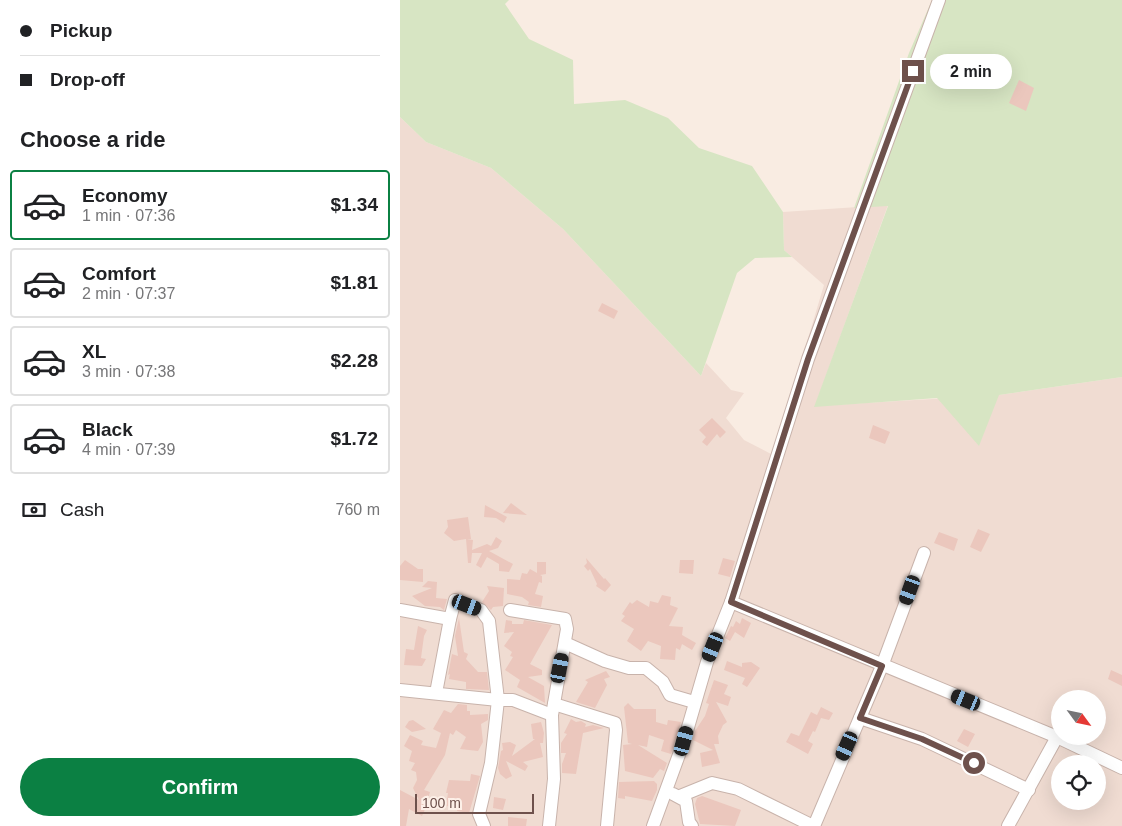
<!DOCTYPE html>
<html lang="en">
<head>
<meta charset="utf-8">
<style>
  body { margin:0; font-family:Arial,sans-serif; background:#f6f6f6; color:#202124; height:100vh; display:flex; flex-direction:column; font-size:19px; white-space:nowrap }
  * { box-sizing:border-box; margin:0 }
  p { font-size:16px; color:#757577 }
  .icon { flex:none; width:28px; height:28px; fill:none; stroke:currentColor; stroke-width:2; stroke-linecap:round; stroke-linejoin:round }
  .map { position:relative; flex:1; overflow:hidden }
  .sheet { display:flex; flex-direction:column; background:#fff; width:400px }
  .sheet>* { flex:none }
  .banner { display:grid; align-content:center; height:110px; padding:0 20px; background:#fff }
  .needle { width:32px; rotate:123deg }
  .buttons { position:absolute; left:651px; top:690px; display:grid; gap:10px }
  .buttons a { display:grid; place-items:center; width:55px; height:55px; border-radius:50%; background:#fff; box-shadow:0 5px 20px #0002; font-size:25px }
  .scale { position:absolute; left:15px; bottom:12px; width:119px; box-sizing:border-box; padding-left:5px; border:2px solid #6e514c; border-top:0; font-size:14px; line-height:18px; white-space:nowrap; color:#6e514c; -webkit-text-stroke:4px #fdf0e8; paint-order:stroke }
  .end { position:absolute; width:22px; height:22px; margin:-11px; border:6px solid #6e514c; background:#fff; box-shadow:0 0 0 2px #fff }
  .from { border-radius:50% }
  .bubble { position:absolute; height:35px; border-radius:18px; background:#fff; box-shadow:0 5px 20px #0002; font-size:16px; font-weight:700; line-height:35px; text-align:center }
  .car { position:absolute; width:15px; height:30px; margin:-15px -8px; border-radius:6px; box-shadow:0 0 4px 1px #0007; background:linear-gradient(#222 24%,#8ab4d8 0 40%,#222 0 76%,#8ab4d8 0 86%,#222 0) }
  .banner b { display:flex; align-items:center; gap:18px; height:48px; font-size:19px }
  .banner b+b { border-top:1px solid #e0e0e0 }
  .banner i { width:12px; height:12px; background:#202124 }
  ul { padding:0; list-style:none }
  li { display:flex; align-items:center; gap:15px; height:70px; margin:0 10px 8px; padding:0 10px; border:2px solid #e0e0e0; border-radius:5px }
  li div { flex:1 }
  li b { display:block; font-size:19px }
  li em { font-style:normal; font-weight:700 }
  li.selected { border-color:#0b8043 }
  li>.icon { width:45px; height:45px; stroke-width:1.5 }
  h2 { padding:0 20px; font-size:22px; line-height:60px }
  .pay { display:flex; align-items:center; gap:12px; height:55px; padding:0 20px; font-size:19px }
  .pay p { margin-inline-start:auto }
  .cta { display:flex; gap:10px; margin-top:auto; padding:10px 20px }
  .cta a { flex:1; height:58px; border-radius:30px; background:#0b8043; color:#fff; font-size:20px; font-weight:700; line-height:58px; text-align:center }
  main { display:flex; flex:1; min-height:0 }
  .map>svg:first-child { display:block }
  .residential { fill:#f0dcd2; fill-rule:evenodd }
  .green { fill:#d7e5c3 }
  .building { fill:#ebc7bd }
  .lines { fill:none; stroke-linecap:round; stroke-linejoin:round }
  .minor-casing { stroke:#c8b3ab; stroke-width:14 }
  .minor { stroke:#fff; stroke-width:12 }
  .route { stroke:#6e514c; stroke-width:6 }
</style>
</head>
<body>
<main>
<section class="sheet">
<div class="banner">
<b><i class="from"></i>Pickup</b>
<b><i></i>Drop-off</b>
</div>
<h2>Choose a ride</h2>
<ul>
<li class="selected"><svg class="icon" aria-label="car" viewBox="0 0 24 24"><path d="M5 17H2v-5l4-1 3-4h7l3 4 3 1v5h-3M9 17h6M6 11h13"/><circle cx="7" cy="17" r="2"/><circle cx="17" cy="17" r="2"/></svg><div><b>Economy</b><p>1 min · 07:36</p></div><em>$1.34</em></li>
<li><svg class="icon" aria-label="car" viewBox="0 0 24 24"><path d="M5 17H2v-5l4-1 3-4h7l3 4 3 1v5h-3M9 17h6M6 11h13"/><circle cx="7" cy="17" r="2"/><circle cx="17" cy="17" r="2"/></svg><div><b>Comfort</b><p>2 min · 07:37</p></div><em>$1.81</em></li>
<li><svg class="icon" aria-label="car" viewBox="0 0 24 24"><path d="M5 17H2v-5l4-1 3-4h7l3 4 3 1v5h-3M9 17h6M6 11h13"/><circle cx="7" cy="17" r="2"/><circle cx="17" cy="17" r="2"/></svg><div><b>XL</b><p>3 min · 07:38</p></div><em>$2.28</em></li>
<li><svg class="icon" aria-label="car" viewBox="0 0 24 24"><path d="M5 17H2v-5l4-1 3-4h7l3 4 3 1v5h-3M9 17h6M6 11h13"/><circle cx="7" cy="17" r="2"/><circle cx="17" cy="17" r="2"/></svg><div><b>Black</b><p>4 min · 07:39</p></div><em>$1.72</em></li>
</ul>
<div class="pay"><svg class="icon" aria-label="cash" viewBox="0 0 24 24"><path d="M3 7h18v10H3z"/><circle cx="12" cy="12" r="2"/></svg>Cash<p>760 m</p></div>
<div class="cta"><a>Confirm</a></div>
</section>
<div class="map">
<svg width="722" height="826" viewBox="0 0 722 826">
  <rect width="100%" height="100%" fill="#f9ece2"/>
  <path class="residential" d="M0,117L26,142L91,168L163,229L301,376L306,363L331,390L344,393L326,418L344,440L373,455L424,285L384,250L383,212L488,205L415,406L599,395L722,377V826H0ZM660,699H698V736H660ZM660,764H698V801H660Z"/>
  <g class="green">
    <path d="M0,0H109L105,4L129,39L173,60L174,104L225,100L268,118L299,148L352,166L383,212L384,250L392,257L355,258L337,273L301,376L163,229L91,168L26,142L0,117Z"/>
    <path d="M532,0H722V377L599,395L579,446L537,398L414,407L488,206L454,208L509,53Z"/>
  </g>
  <g class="building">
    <path d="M619,80L634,88L626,111L609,103Z"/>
    <path d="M202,303L218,311L214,319L198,311Z"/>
    <path d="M312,418L326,432L320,438L317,434L307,446L302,442L306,437L299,430Z"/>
    <path d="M473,425L490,432L485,444L469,438Z"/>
    <path d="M111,503L127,515L103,513Z"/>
    <path d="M85,505L107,517L104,523L96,518L84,517Z"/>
    <path d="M68,517L71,539H67L73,540L72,550L87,544L91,546L96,537L102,541L98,548L89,551L113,564L109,572L99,571V564L87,557L81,568L76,565L82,553H72L71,563H68L66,539L54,541L44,533L48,527L47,520Z"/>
    <path d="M578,529L590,534L581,552L570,547Z"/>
    <path d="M539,532L558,539L554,551L534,543Z"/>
    <path d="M186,558L204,579L205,578L211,585L205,592L196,586L197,584L190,569L188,571L184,566L187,563Z"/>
    <path d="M323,558L335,561L330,577L318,574Z"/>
    <path d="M5,560L18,569H23V582L0,580V566Z"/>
    <path d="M280,560H294L293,574L279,573Z"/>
    <path d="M137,562H146V574L140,575L142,576V583L139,582L135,594L143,596L141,607L128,605L129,602L122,597L107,594V579L120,580L122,573L127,574L130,569L137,573Z"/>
    <path d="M28,581L37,582L36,598L47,599L44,610L40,607L25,606L12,596L32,588L22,587Z"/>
    <path d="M87,586L104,588L103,606L93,607L91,610L82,602L89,591Z"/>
    <path d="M262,595L271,597L270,605L278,608L269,626L283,627L282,635L296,643L292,650L282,644L280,650L276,648L275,660L260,659L261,646L248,641L241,651L227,641L234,629L221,621L225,616L222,614L230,602L232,604L237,600L249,607L250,601L258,603Z"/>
    <path d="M59,618L64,652L68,654L66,659L78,672H87L89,690L66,689V682L49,679L50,674L48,675L52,654L58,656L55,636Z"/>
    <path d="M342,618L351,623L344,638L335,632L330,641L325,638L331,626L333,627L336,621L340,624Z"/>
    <path d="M106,620L112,621V624H123L124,620L152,625L130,664L142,670V675L128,677L144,686L145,703L117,687L120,680L105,670L113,657L110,656L112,652L104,646L114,632L104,633Z"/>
    <path d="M18,626L27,630L24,636L21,658L26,659L22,666L4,665L6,649L14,650Z"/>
    <path d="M327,661L342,667V663L351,662L360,668L347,687L342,684L345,678L324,670Z"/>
    <path d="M711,670L722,675V686L708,679Z"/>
    <path d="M206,671L210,677L204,679L207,685L195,708L176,702L188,682L185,680Z"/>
    <path d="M314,680L328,685L324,694L331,697L328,706L316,702L327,722L323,725L318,736L319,744H314L320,763L302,767L300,753L313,750L293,740L295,731L305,716L309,704L306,703Z"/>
    <path d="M228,703L234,709H256V722L267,725L268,720L281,722L271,754L261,751L264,740L249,735L247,747L238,745L267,763L264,771L260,769L253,778L225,771L223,745L232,744L228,743L224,707Z"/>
    <path d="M58,704L67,705V711H70V715L88,714V720L81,724L83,742L78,751L60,749L66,737L56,730L53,735L50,733L45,755L24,790L30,792L24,812L22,816L9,809L6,826H0V790L19,800L13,788L17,780L16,772L11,770L15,763L9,761L12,751L4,746L10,735L23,741L21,745L36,748L41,733L33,729L44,710L51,713Z"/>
    <path d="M421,707L433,713L429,720L421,718L415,732L413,731L408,741L413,744L408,754L386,742L391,733L399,736L411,712L417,715Z"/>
    <path d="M171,719L176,722L181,721L186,724L185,727L193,725L204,728L183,733L176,774L162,773V764L166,753H161V743L167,734L164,733Z"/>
    <path d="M13,720L26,729L12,732L5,727L9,721Z"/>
    <path d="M141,722L144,733L143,743H140L143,757L123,762L128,766L125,771L106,761L112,776L106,779L100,774L98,768L101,751L103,750L102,743L110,742L116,745L112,756L135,739H133L131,724Z"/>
    <path d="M564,729L575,734L568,747L557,741Z"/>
    <path d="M71,774L80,776L69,813L57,811L58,808L46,806L48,793H46L49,780L70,781Z"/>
    <path d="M254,781L257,784V790L252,801L225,796V799L218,798L219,782Z"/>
    <path d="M302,796L341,810L335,826L300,824L295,804L297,798Z"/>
    <path d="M94,797L106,799L103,810L93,808Z"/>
    <path d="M108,817L127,819L126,826H108Z"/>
  </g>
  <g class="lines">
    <defs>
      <g id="minor">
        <path d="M331,602L657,737L722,768"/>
        <path d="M0,610L50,619L55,600L81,610L89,621L98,700L91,763L79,814L84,826"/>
        <path d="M110,610L165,619L167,629L152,715L154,779L149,826"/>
        <path d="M165,643L205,661L229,668H246L263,682L270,695L294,702"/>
        <path d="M0,690L98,700H113L152,715"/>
        <path d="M36,693L50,619"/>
        <path d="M154,704L215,723L216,730L207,826"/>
        <path d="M460,718L522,739L629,790"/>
        <path d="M273,794L286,801L289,822L292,826"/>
        <path d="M280,796L312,783L338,789L413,826"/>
        <path d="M253,826L284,741L307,662L331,602L408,359L539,0"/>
        <path d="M414,826L482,666L524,553"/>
        <path d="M608,826L657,737"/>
      </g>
    </defs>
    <use href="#minor" class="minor-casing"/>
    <use href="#minor" class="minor"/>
  </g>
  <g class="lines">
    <path class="route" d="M513,71L408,359L331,602L482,666L460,718L522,739L574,763"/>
  </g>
</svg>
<div class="buttons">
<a><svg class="needle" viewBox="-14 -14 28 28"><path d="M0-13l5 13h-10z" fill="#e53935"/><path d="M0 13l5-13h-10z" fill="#757577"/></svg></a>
<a><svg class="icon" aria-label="locate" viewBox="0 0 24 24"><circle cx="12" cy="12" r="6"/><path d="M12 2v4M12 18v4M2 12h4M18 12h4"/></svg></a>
</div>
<div class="scale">100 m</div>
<i class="end from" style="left:574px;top:763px"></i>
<i class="end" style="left:513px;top:71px"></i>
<div class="bubble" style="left:530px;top:54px;width:82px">2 min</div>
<i class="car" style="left:510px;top:590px;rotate:200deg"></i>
<i class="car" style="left:67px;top:605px;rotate:111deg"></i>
<i class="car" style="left:313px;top:647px;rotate:202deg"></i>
<i class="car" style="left:160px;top:668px;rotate:11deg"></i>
<i class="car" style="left:566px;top:700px;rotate:292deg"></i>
<i class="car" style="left:284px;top:741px;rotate:15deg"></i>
<i class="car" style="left:447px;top:746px;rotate:204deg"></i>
</div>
</main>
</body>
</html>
